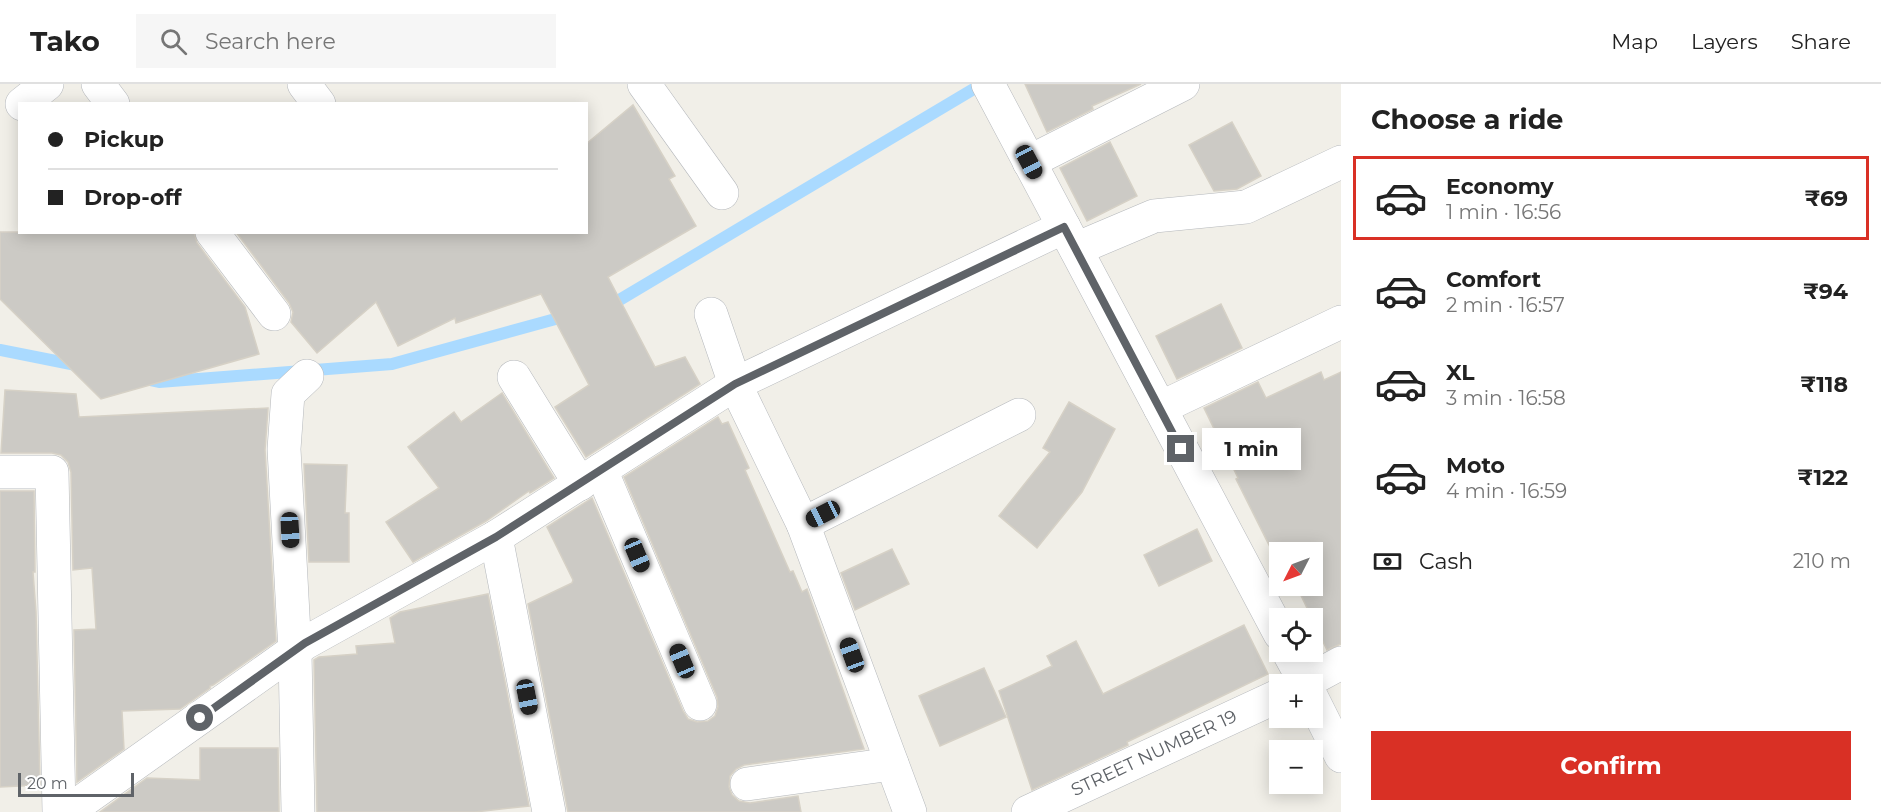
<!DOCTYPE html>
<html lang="en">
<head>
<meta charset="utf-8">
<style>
  body { margin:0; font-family:Montserrat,sans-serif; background:#f6f6f6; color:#222; height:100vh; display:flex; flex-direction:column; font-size:22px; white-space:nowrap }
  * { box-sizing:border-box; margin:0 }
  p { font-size:20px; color:#767676 }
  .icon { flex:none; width:33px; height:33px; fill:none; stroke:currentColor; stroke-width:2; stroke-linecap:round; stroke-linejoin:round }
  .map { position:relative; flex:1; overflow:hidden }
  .sheet { display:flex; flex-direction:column; background:#fff; width:540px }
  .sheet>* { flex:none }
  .guide { position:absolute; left:18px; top:18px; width:570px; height:132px; border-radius:0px; box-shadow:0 3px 15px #0003; display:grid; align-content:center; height:132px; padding:0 30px; background:#fff }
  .needle { width:39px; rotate:228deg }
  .buttons { position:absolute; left:1269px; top:458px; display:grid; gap:12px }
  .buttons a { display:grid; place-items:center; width:54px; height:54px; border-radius:0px; background:#fff; box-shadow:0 3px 15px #0003; font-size:30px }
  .scale { position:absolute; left:18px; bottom:15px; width:116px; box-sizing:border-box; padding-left:6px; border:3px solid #5f6368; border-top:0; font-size:16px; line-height:21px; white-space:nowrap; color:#5f6368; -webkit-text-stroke:4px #fff; paint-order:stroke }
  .end { position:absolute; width:27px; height:27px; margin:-14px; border:8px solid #5f6368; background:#fff; box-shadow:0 0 0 3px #fff }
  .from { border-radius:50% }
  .bubble { position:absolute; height:42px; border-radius:0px; background:#fff; box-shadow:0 3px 15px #0003; font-size:20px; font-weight:700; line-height:42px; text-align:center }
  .car { position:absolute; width:18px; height:36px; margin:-18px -9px; border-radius:8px; box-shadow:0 0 4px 2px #0007; background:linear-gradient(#222 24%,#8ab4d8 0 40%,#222 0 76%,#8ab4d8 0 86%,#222 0) }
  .guide b { display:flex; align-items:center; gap:21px; height:57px; font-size:22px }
  .guide b+b { border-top:2px solid #e0e0e0 }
  .guide i { width:15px; height:15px; background:#222 }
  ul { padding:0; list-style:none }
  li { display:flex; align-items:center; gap:18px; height:84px; margin:0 12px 9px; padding:0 18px; border:3px solid transparent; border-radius:0px }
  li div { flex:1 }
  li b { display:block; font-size:22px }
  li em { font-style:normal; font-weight:700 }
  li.on { border-color:#d93025 }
  li>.icon { width:54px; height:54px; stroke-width:1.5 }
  h2 { padding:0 30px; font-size:27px; line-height:72px }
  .pay { display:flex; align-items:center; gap:15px; height:66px; padding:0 30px; font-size:22px }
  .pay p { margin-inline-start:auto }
  .button { display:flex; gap:12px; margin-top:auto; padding:12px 30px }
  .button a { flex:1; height:69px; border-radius:0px; background:#d93025; color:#fff; font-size:24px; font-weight:700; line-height:69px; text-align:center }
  header { display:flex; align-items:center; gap:36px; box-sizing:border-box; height:84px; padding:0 30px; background:#fff; border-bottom:2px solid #e0e0e0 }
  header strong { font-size:28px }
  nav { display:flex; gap:33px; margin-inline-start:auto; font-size:21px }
  .search { width:420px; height:54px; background:#f6f6f6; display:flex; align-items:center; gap:15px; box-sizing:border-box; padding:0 21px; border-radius:0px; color:#767676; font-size:22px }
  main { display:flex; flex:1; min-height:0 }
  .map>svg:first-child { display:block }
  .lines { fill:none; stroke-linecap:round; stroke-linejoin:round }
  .stream { stroke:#aadaff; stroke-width:12 }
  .building { fill:#cccac5; stroke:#d6d1c6; stroke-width:1.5 }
  .minor-casing { stroke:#b5b8bc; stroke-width:34 }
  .tertiary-casing { stroke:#b5b8bc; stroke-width:34 }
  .minor { stroke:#fff; stroke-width:33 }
  .tertiary { stroke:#fff; stroke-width:33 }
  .route { stroke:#5f6368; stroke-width:8 }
  .labels { text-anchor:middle; stroke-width:4.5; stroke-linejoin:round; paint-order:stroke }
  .street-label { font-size:18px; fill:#5f6368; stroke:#fff }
</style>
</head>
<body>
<header>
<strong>Tako</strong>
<div class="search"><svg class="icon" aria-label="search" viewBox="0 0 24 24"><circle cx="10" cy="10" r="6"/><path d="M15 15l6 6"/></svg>Search here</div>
<nav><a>Map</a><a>Layers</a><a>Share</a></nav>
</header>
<main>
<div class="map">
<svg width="1341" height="728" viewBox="0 0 1341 728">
  <rect width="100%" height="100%" fill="#f1efe8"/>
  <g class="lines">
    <g class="stream">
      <path d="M604,221L616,218L982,0"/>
      <path d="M0,266L81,282"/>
      <path d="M145,295L159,298L392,280L570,231"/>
    </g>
  </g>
  <g class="building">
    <path d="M1025,0H1141L1092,22L1093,25L1047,48Z"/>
    <path d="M633,21L675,92L669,95L696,142L608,193L655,283L685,273L700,300L586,373L555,323L589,301L541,210L456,239L455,234L398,262L376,218L317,269L291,238L293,228L289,219L236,148H586V60Z"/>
    <path d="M1232,38L1261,92L1237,105L1214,107L1189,61Z"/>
    <path d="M1110,58L1137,112L1087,137L1060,84Z"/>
    <path d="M0,148H194L197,159L245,223L259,270L101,315L0,215Z"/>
    <path d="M1221,220L1242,264L1177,295L1156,252Z"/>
    <path d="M1321,288L1324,296L1341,288V560L1327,566L1296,501H1312V468L1280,467V483L1236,395L1238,394L1204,324L1258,298L1266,314Z"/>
    <path d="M5,306L76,310L79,333L268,324L265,366L276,557L213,601L210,602V604L180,625L122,627L124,665L77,698L74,546L96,545L92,484L73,486L71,388L68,378L61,371L52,369H1Z"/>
    <path d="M502,309L554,394L530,409L529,407L486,437L413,478L386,438L439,404L408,363L454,328L461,338Z"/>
    <path d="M1069,318L1115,345L1082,408L1037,464L999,432L1050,368L1043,364Z"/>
    <path d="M718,333L722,340L728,338L749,384L745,386L790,488L793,487L802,508L807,505L864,665L744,681L736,685L730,692L729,703L732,711L739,717L750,719L798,712L801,728H568L528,520L572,499L573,496L547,443L592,414L683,627L688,635L697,638L708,637L715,632L718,623L717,613L624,393Z"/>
    <path d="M304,380L347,381L345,429H349V478H309Z"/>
    <path d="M0,407H34L35,488H33L36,528L40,701L0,703Z"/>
    <path d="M1197,445L1212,477L1159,502L1144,471Z"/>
    <path d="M892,465L909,500L855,526L841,489Z"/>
    <path d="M488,510L529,722L475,728H317L314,576L319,573L357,570L356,562L395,559L390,534L400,528Z"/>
    <path d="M1244,541L1268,590L1127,658L1128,661L1032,706L999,607L1052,582L1047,572L1076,557L1103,610Z"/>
    <path d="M984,584L1006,633L940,662L919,612Z"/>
    <path d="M200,664H278L279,728H100L147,694L200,696Z"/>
  </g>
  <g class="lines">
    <defs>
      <g id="minor">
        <path d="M98,0L113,20"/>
        <path d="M304,0L319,20"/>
        <path d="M644,0L722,109"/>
        <path d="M22,20L47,0"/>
        <path d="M1029,78L1183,0"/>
        <path d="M212,148L274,230"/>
        <path d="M1076,165L1154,132L1246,123L1341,78"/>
        <path d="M711,230L735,300L803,440L910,728"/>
        <path d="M514,293L580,400"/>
        <path d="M1160,324L1341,238"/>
        <path d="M601,386L700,620"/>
        <path d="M0,388H52L59,728"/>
        <path d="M803,440L1019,331"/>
        <path d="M496,453L549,728"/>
        <path d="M1302,600L1341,579"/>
        <path d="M747,700L892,680"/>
        <path d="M67,728L305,559L496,453L735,300L1064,143"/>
        <path d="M298,728L295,568L284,365L288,310L307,292"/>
        <path d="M1028,728L1280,611"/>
      </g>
      <g id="tertiary">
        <path d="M988,0L1280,550"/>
        <path d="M1288,567L1306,600"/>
        <path d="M1312,614L1341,672"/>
      </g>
    </defs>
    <use href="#minor" class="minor-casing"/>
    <use href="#tertiary" class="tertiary-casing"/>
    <use href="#minor" class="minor"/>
    <use href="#tertiary" class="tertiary"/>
  </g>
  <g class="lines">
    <path class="route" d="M200,634L305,559L496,453L735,300L1064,143L1181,365"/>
  </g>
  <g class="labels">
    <g class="street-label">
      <text transform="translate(1154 669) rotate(-25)" y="6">STREET NUMBER 19</text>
    </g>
  </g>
</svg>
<div class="buttons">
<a><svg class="needle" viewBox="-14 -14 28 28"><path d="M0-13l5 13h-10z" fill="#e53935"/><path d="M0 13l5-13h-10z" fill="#767676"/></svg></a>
<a><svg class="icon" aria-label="locate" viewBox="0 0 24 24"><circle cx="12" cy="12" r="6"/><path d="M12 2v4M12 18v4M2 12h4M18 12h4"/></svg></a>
<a>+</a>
<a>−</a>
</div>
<div class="scale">20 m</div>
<i class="end from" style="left:200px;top:634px"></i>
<i class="end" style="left:1181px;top:365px"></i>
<div class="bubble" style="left:1202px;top:344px;width:99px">1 min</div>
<i class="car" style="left:1029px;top:78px;rotate:152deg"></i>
<i class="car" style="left:823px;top:430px;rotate:243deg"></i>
<i class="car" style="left:290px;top:446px;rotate:177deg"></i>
<i class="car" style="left:637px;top:471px;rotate:157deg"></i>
<i class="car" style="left:852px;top:571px;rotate:340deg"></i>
<i class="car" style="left:682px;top:577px;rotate:337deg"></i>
<i class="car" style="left:527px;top:613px;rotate:169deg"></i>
<div class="guide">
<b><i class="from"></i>Pickup</b>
<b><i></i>Drop-off</b>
</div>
</div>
<section class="sheet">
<h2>Choose a ride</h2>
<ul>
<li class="on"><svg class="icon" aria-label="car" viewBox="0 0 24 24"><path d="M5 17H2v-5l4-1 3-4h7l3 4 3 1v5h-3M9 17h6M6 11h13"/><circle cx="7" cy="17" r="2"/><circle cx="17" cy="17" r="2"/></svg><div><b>Economy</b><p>1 min · 16:56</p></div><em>₹69</em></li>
<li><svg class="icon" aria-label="car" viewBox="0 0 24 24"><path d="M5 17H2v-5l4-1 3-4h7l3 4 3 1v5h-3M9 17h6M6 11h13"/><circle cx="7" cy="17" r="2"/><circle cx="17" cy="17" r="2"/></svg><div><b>Comfort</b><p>2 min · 16:57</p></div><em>₹94</em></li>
<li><svg class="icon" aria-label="car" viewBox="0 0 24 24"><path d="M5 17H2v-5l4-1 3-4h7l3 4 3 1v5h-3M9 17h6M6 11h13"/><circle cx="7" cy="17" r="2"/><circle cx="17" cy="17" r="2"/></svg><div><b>XL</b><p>3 min · 16:58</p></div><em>₹118</em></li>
<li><svg class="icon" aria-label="car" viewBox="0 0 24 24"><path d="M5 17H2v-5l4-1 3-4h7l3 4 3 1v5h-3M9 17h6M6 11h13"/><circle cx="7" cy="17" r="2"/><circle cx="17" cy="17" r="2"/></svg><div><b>Moto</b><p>4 min · 16:59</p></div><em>₹122</em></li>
</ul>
<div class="pay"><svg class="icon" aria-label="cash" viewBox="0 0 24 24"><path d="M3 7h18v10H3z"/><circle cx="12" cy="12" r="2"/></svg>Cash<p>210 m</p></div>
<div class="button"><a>Confirm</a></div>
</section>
</main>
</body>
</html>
